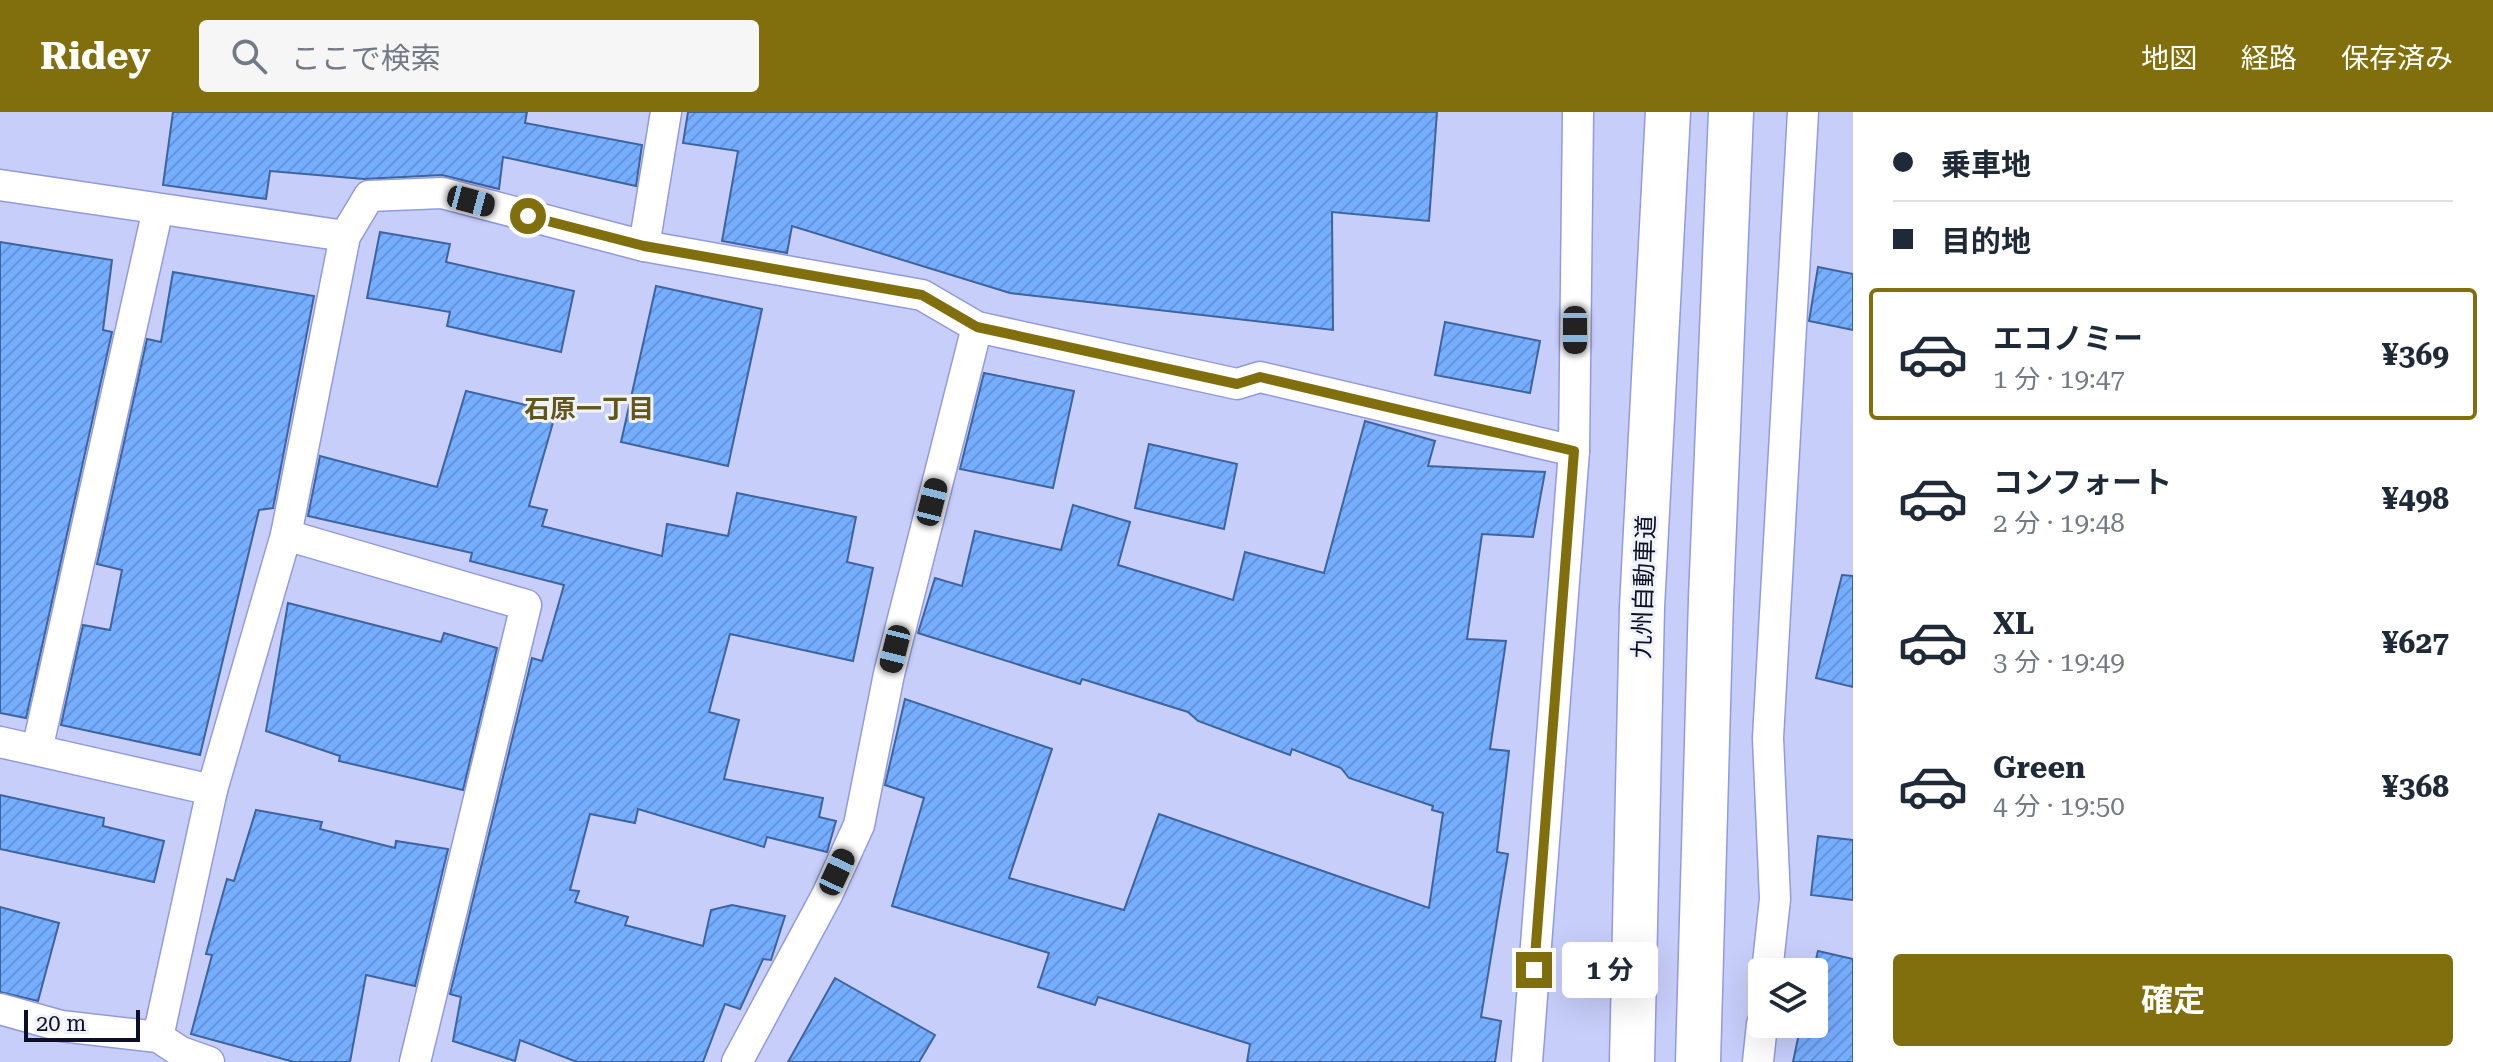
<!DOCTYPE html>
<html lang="ja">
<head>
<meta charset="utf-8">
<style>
  body { margin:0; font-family:"Roboto Serif","Noto Sans JP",serif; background:#f6f6f7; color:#1f2937; height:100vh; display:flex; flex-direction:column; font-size:30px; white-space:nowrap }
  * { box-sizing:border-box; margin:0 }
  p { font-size:26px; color:#747a83 }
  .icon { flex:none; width:44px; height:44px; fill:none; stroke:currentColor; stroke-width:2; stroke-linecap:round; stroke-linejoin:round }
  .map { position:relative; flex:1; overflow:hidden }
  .details { display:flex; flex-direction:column; background:#fff; width:640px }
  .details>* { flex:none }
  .top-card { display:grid; align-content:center; height:176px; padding:0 40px; background:#fff }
  .controls { position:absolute; left:1748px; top:846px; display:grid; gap:16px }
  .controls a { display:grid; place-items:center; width:80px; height:80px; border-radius:8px; background:#fff; box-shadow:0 8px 32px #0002; font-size:40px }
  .scale { position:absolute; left:24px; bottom:20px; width:116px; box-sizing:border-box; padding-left:8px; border:4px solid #0d0f28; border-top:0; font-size:22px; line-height:28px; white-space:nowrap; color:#0d0f28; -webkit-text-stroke:6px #f0f2f9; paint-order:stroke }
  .end { position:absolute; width:36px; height:36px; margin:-18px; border:10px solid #816f0d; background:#fff; box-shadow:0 0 0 4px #fff }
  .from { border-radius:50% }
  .bubble { position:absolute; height:56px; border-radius:8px; background:#fff; box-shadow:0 8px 32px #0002; font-size:26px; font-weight:700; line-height:56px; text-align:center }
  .car { position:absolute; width:24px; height:48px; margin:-24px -12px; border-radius:10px; box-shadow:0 0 6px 2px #0007; background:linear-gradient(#222 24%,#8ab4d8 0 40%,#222 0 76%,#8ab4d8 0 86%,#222 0) }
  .top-card b { display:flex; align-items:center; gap:28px; height:76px; font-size:30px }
  .top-card b+b { border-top:2px solid #e0e1e3 }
  .top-card i { width:20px; height:20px; background:#1f2937 }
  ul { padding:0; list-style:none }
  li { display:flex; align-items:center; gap:24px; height:132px; margin:0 16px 12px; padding:0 24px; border:4px solid transparent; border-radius:8px }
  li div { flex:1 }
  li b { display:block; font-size:30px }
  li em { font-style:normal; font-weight:700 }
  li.current { border-color:#816f0d }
  li>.icon { width:72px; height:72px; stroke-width:1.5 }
  .primary-button { display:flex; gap:16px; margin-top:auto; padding:16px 40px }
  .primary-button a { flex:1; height:92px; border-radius:8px; background:#816f0d; color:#fff; font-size:32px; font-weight:700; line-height:92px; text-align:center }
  header { display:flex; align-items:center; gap:48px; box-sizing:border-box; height:112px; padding:0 40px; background:#816f0d; color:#fff }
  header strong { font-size:38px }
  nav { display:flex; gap:44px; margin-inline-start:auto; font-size:28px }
  .search { width:560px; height:72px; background:#f6f6f7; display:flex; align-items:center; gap:20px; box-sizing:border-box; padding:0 28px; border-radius:8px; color:#747a83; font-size:30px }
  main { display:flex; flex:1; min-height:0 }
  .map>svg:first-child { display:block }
  .building { fill:url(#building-hatch); stroke:#3e649d; stroke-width:2 }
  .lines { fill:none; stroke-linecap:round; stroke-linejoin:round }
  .minor-casing { stroke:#919adf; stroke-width:33 }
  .motorway-casing { stroke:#919adf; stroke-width:47 }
  .minor { stroke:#fff; stroke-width:30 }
  .motorway { stroke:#fff; stroke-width:44 }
  .route { stroke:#816f0d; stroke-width:10 }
  .labels { text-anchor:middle; stroke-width:6; stroke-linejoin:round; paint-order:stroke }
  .street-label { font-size:24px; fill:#0d0f28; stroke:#f0f2f9 }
  .neighbourhood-label { font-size:26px; font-weight:bold; fill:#62561a; stroke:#f0f2f9 }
</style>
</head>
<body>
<header>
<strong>Ridey</strong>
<div class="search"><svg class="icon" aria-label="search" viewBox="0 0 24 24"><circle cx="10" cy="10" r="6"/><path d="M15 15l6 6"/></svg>ここで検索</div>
<nav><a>地図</a><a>経路</a><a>保存済み</a></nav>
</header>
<main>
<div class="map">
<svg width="1853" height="950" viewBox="0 0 1853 950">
  <defs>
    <pattern id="building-hatch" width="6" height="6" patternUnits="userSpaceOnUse" patternTransform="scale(2)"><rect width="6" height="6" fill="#76aeff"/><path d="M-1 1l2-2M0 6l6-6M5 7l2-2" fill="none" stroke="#6594db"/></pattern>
  </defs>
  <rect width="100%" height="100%" fill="#c7cef9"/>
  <g class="building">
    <path d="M173,0H527L525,11L642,33L636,74L503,45L499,77L442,63L364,67L270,59L266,87L163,73Z"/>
    <path d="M688,0H1437L1429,109L1332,100L1333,218L1010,181L792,114L787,141L722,129L738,39L683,31Z"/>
    <path d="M380,120L450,132L446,150L574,179L561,240L447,214L450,200L367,186Z"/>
    <path d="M0,130L112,148L103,218L112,220L26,606L0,601Z"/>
    <path d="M1818,155L1853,162V218L1809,209Z"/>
    <path d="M173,160L314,184L273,396L259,398L200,643L61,613L83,513L110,518L122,458L97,452L147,227L161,230Z"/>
    <path d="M656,174L762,197L728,354L621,330Z"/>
    <path d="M1445,210L1540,229L1530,281L1435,263Z"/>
    <path d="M984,261L1074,279L1053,376L960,357Z"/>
    <path d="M466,279L556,300L529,394L547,398L542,414L662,444L667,412L728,424L737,381L856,405L847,450L873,456L853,549L730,522L709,600L739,608L724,667L823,686L819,705L836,709L827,740L767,725L764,735L638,697L635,711L590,702L570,778L579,779L575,790L628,805L625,813L703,834L711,798L732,793L785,804L771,848L763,847L740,897L725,892L703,950H577L520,928L515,949L453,929L461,885L450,882L532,546L542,549L564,473L470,449L472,441L308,404L320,344L437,375Z"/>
    <path d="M1365,309L1435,329L1428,354L1545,360L1533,425L1482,422L1467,527L1506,529L1490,637L1509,639L1497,740L1508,742L1481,905L1501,909L1495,950H1247L1250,932L1098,885L1095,893L1038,875L1049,841L892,794L924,686L885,673L905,587L1052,637L1009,766L1124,798L1159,702L1429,796L1443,701L1432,698L1433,694L1349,666L1341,656L1292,637L1290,643L1198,609L1188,600L1082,567L1080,572L918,521L935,466L962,474L975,419L1061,438L1073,393L1130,410L1118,453L1233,488L1245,440L1324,461Z"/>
    <path d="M1149,332L1237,352L1224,417L1135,396Z"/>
    <path d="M1842,463L1853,464V575L1816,566Z"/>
    <path d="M288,491L441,530L444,521L497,536L463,678L339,649L340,644L266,619Z"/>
    <path d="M0,683L104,706L103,714L164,729L154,770L0,737Z"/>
    <path d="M256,698L322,710L320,717L395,736L396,729L448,737L415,874L366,863L350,950H294L191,922L212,843L206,842L227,767L234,769Z"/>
    <path d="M1818,724L1853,728V788L1811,783Z"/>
    <path d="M0,795L59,811L38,889L0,880Z"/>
    <path d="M1818,839L1853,847V950H1793L1801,912H1814L1813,860Z"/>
    <path d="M835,866L935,923L919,950H788Z"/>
  </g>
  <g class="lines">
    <defs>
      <g id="minor">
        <path d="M0,73L345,124"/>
        <path d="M644,134L666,0"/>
        <path d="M286,423L526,493L415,950"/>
        <path d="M0,630L212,678"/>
        <path d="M37,638L158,97"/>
        <path d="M1767,860L1775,787L1768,626L1803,0"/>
        <path d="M0,897L61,914L158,925L181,940L209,950"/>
        <path d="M158,925L212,678L286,423L345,124L369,84L442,81L644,134L922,183L977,215L1237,272L1260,265L1574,339"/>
        <path d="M737,950L827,783L859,713L889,562L977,215"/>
        <path d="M1527,950L1574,339L1578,0"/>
        <path d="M1758,950L1762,912"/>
      </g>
      <g id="motorway">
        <path d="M1632,950L1642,495L1668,0"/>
        <path d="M1698,950L1711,487L1731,0"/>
      </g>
    </defs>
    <use href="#minor" class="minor-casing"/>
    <use href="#motorway" class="motorway-casing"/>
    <use href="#minor" class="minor"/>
    <use href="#motorway" class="motorway"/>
  </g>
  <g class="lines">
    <path class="route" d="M528,104L644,134L922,183L977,215L1237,272L1260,265L1574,339L1534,858"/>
  </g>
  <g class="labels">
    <g class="street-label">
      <text transform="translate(1644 475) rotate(-88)" y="8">九州自動車道</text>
    </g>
    <g class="neighbourhood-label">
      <text x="589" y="306">石原一丁目</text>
    </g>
  </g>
</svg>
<div class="controls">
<a><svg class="icon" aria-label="layers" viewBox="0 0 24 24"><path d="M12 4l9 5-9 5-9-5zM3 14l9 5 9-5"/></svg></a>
</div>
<div class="scale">20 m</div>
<i class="end from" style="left:528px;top:104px"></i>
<i class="end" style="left:1534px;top:858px"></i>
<div class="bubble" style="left:1562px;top:830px;width:96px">1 分</div>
<i class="car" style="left:471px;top:89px;rotate:105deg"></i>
<i class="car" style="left:1575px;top:218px;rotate:180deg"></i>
<i class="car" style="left:932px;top:390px;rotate:14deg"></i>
<i class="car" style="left:895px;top:537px;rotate:194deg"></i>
<i class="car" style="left:837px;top:760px;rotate:25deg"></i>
</div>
<section class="details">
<div class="top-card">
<b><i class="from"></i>乗車地</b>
<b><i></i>目的地</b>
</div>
<ul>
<li class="current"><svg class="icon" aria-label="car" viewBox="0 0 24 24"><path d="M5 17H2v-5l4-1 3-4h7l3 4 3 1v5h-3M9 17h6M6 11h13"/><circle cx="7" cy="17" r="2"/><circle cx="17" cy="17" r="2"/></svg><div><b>エコノミー</b><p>1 分 · 19:47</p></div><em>¥369</em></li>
<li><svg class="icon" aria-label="car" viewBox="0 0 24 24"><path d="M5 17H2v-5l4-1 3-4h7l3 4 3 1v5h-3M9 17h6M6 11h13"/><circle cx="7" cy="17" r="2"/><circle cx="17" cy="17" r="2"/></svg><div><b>コンフォート</b><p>2 分 · 19:48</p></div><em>¥498</em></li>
<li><svg class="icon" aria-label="car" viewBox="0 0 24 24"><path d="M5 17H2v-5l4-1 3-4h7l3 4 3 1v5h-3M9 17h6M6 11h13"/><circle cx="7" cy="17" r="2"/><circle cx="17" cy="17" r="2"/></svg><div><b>XL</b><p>3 分 · 19:49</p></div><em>¥627</em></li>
<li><svg class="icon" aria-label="car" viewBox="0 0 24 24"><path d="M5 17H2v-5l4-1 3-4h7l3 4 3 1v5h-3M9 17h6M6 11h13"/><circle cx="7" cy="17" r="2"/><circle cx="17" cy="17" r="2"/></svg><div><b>Green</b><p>4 分 · 19:50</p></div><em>¥368</em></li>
</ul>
<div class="primary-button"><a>確定</a></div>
</section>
</main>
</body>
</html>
